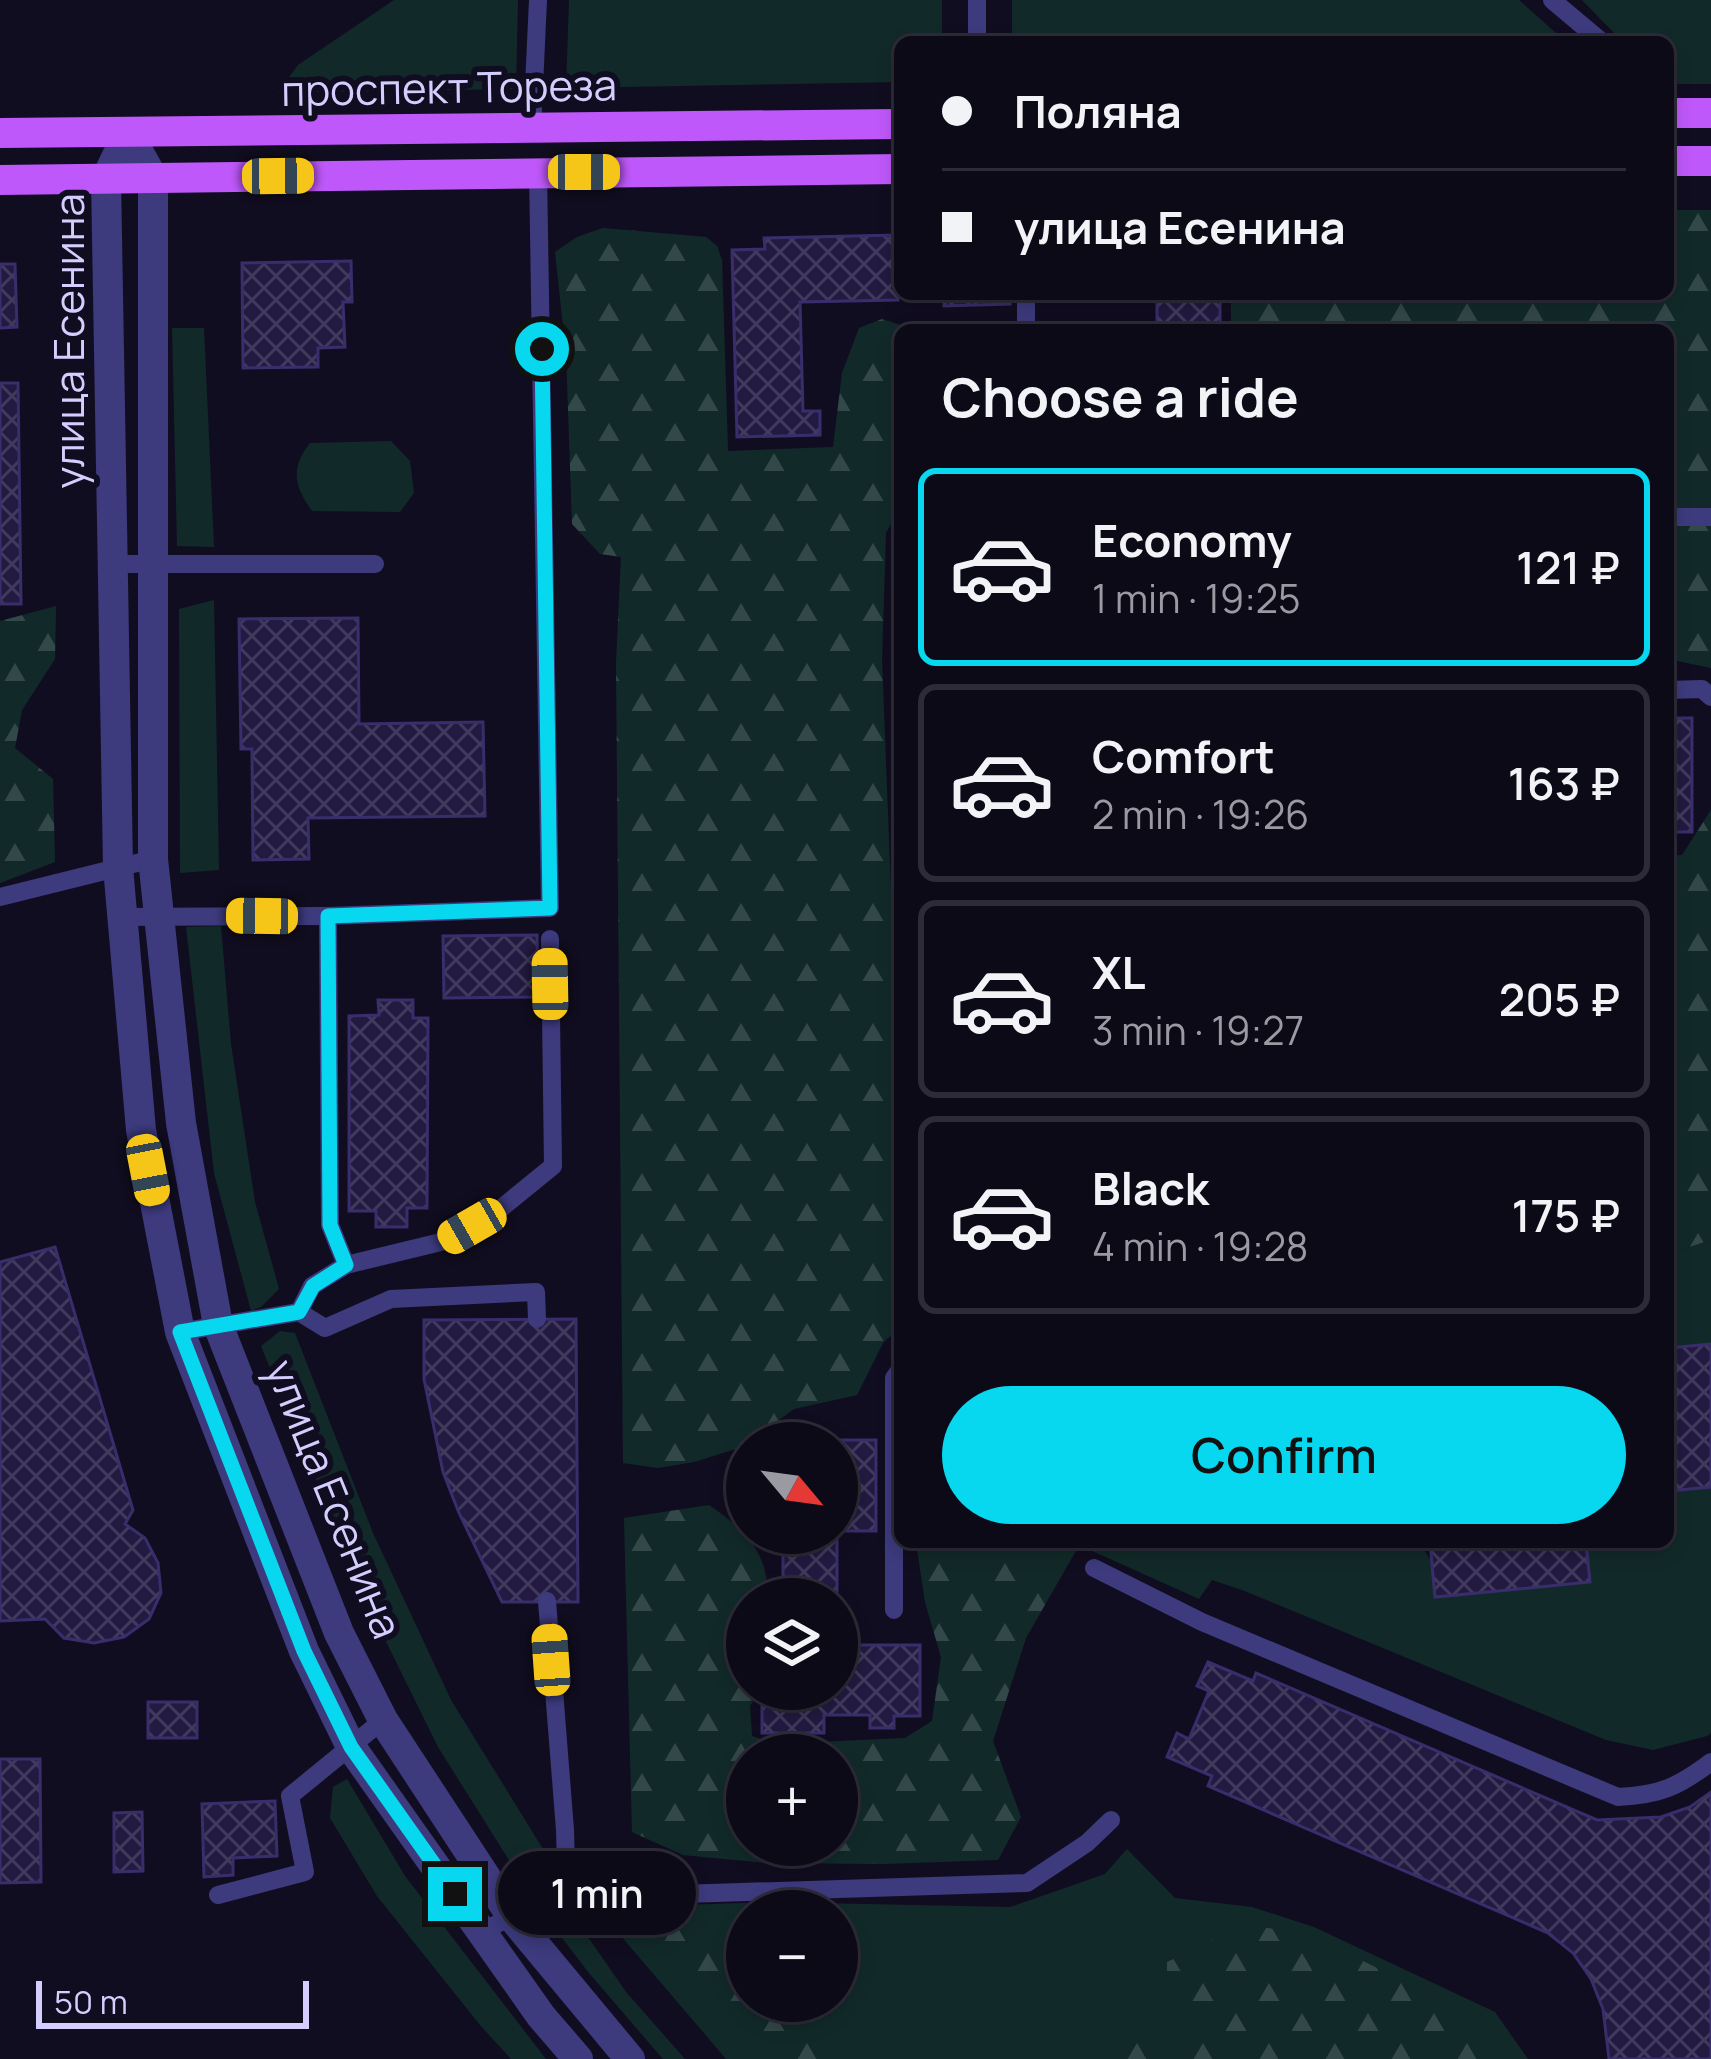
<!DOCTYPE html>
<html lang="en">
<head>
<meta charset="utf-8">
<style>
  body { margin:0; font-family:Manrope,sans-serif; background:#1b1825; color:#f1f3f6; height:100vh; display:flex; flex-direction:column; font-size:45px; white-space:nowrap }
  * { box-sizing:border-box; margin:0 }
  p { font-size:39px; color:#9a9aa2 }
  .icon { flex:none; width:66px; height:66px; fill:none; stroke:currentColor; stroke-width:2; stroke-linecap:round; stroke-linejoin:round }
  .map { position:relative; flex:1; overflow:hidden }
  .side { position:absolute; left:894px; top:324px; width:780px; height:1224px; display:flex; flex-direction:column; background:#0d0a18; border-radius:18px; box-shadow:0 6px 18px #0003,0 0 0 3px #2d2b37 }
  .side>* { flex:none }
  .top-card { position:absolute; left:894px; top:36px; width:780px; height:264px; border-radius:18px; box-shadow:0 6px 18px #0003,0 0 0 3px #2d2b37; display:grid; align-content:center; height:264px; padding:0 48px; background:#0d0a18 }
  .needle { width:78px; rotate:119deg }
  .fabs { position:absolute; left:726px; top:1422px; display:grid; gap:24px }
  .fabs a { display:grid; place-items:center; width:132px; height:132px; border-radius:50%; background:#0d0a18; box-shadow:0 6px 18px #0003,0 0 0 3px #2d2b37; font-size:60px }
  .scale { position:absolute; left:36px; bottom:30px; width:273px; box-sizing:border-box; padding-left:12px; border:6px solid #d4cefe; border-top:0; font-size:33px; line-height:42px; white-space:nowrap; color:#d4cefe; -webkit-text-stroke:9px #110d20; paint-order:stroke }
  .end { position:absolute; width:54px; height:54px; margin:-27px; border:15px solid #07d8f0; background:#111; box-shadow:0 0 0 6px #111 }
  .from { border-radius:50% }
  .bubble { position:absolute; height:84px; border-radius:42px; background:#0d0a18; box-shadow:0 6px 18px #0003,0 0 0 3px #2d2b37; font-size:39px; font-weight:600; line-height:84px; text-align:center }
  .car { position:absolute; width:36px; height:72px; margin:-36px -18px; border-radius:15px; box-shadow:0 0 9px 3px #0007; background:linear-gradient(#f5c518 24%,#345 0 40%,#f5c518 0 76%,#345 0 86%,#f5c518 0) }
  .top-card b { display:flex; align-items:center; gap:42px; height:114px; font-size:45px }
  .top-card b+b { border-top:3px solid #2d2b37 }
  .top-card i { width:30px; height:30px; background:#f1f3f6 }
  ul { padding:0; list-style:none }
  li { display:flex; align-items:center; gap:36px; height:198px; margin:0 24px 18px; padding:0 24px; border:6px solid #2d2b37; border-radius:18px }
  li div { flex:1 }
  li b { display:block; font-size:45px }
  li em { font-style:normal; font-weight:600 }
  li.active { border-color:#07d8f0 }
  li>.icon { width:108px; height:108px; stroke-width:1.5 }
  h2 { padding:0 48px; font-size:54px; line-height:144px }
  .button { display:flex; gap:24px; margin-top:auto; padding:24px 48px }
  .button a { flex:1; height:138px; border-radius:72px; background:#07d8f0; color:#111; font-size:48px; font-weight:600; line-height:138px; text-align:center }
  .map>svg:first-child { display:block }
  .green { fill:#112a29; fill-rule:evenodd }
  .forest { fill:url(#forest-firs); fill-rule:evenodd }
  .building { fill:url(#building-cross-hatch); stroke:#3a2d6c; stroke-width:3 }
  .lines { fill:none; stroke-linecap:round; stroke-linejoin:round }
  .service { stroke:#3d3a7e; stroke-width:18 }
  .tertiary { stroke:#3d3a7e; stroke-width:30 }
  .primary { stroke:#bf58fa; stroke-width:30 }
  .route { stroke:#07d8f0; stroke-width:15 }
  .labels { text-anchor:middle; stroke-width:12; stroke-linejoin:round; paint-order:stroke }
  .street-label { font-size:42px; fill:#d4cefe; stroke:#110d20 }
</style>
</head>
<body>
<div class="map">
<svg width="1711" height="2059" viewBox="0 0 1711 2059">
  <defs>
    <pattern id="forest-firs" width="22" height="20" patternUnits="userSpaceOnUse" patternTransform="scale(3)"><rect width="22" height="20" fill="#112a29"/><path d="M5 1l3.5 6h-7zM16 11l3.5 6h-7z" fill="#334849"/></pattern>
    <pattern id="building-cross-hatch" width="8" height="8" patternUnits="userSpaceOnUse" patternTransform="scale(3)"><rect width="8" height="8" fill="#221a40"/><path d="M0 0l8 8M0 8l8-8" fill="none" stroke="#413a5d"/></pattern>
  </defs>
  <rect width="100%" height="100%" fill="#110d20"/>
  <g class="green">
    <path d="M394,0H518L516,89L277,93L298,65Z"/>
    <path d="M569,0H942V42H900V82L566,88Z"/>
    <path d="M1012,0H1519L1566,42H1012Z"/>
    <path d="M1582,0H1711V84H1668V42H1623Z"/>
    <path d="M172,328H204L214,547L177,546Z"/>
    <path d="M391,441L410,461L414,493L400,512L312,511C294,486 290,468 310,443Z"/>
    <path d="M214,600L219,870L180,873L179,609Z"/>
    <path d="M221,926L231,1044L255,1202L279,1289L261,1307L251,1311L214,1173L186,927Z"/>
    <path d="M1711,1240V1733L1707,1736L1653,1750L1606,1740L1242,1590L1212,1580L1199,1599L1079,1545L1081,1542H1420L1429,1558L1481,1546L1544,1542H1668V1259L1677,1251Z"/>
    <path d="M280,1331L295,1333L373,1533L451,1700L551,1862L524,1884L438,1747L365,1599L261,1346Z"/>
    <path d="M347,1779L405,1876L546,2059H511L480,2025L377,1896L330,1818L333,1787Z"/>
    <path d="M1127,1849L1175,1898L1252,1907L1314,1927L1495,2012L1528,2059H726L615,1929L624,1907L768,1902L1010,1907L1105,1874ZM747,1911H837V2001H747Z"/>
    <path d="M572,1922L590,1940L626,1992L685,2059H663L589,1973L552,1925Z"/>
  </g>
  <g class="forest">
    <path d="M1668,210H1711V668L1668,659V330H1231V294H1668Z"/>
    <path d="M603,228L706,237L717,246L722,260L728,451L833,447L842,373L859,328L882,319L916,330H900V507L886,533L882,660L891,890L892,1002L900,1014V1327L883,1343L857,1395L794,1409L742,1447L694,1462L658,1468L623,1463L616,663L621,557L600,554L572,524L566,353L555,252L577,237Z"/>
    <path d="M56,606L55,659L22,710L15,748L53,779L55,862L0,883V621Z"/>
    <path d="M1711,810V1240L1677,1251L1668,1259V856L1682,855Z"/>
    <path d="M709,1505C746,1531 768,1551 768,1599H747V1689H762L750,1706L752,1736L776,1744L905,1738L932,1721L941,1657L925,1602L916,1542H1081L1026,1638L993,1741L1021,1817L998,1860L881,1864L767,1863L683,1855L632,1832L624,1518ZM837,1755V1845H747V1755Z"/>
    <path d="M679,1914L706,1929L712,1945L747,1978V2001H771L832,2059H769L644,1936L654,1916Z"/>
    <path d="M1235,1925L1258,1926L1315,1937L1441,2000L1494,2038L1504,2059H1081L1082,2032L1123,2037L1166,2055L1190,2037L1195,2013L1167,1987V1962L1209,1943Z"/>
  </g>
  <g class="building">
    <path d="M897,235L898,300L800,302L803,411H820V435L737,437L732,250L765,249L764,238Z"/>
    <path d="M351,261L352,302H343L345,347L318,348V367L243,368L242,263Z"/>
    <path d="M0,264H15L17,327L0,328Z"/>
    <path d="M944,294H1009L1010,304L944,306Z"/>
    <path d="M1055,294H1220V330H1157V297H1055Z"/>
    <path d="M0,383H18L21,604H0Z"/>
    <path d="M358,618L359,724L483,722L485,816L308,818L309,859L253,860L252,749H241L239,619Z"/>
    <rect x="1668" y="718" width="24" height="114"/>
    <path d="M537,935L538,997L444,998L443,936Z"/>
    <path d="M378,1000H413V1018H428L427,1208H407V1227H376V1211H349V1016L379,1015Z"/>
    <path d="M55,1247L133,1510L125,1524L145,1538L158,1563L161,1593L149,1619L124,1637L94,1643L64,1638L45,1619L0,1621V1262Z"/>
    <path d="M576,1319L578,1602H502L459,1513L443,1472L424,1379V1320Z"/>
    <path d="M1711,1344V1487L1668,1491V1348Z"/>
    <path d="M773,1440H876V1531H837V1443H773Z"/>
    <rect x="783" y="1533" width="54" height="66"/>
    <path d="M1430,1542H1586L1590,1582L1435,1597Z"/>
    <path d="M837,1645H920V1716H894V1728H870V1715H824V1733H762V1700H783V1689H837Z"/>
    <path d="M1208,1662L1253,1681L1256,1673L1597,1820L1661,1817L1690,1807L1711,1792V2059H1609L1603,2009L1591,1979L1573,1953L1548,1933L1208,1786L1212,1776L1167,1757L1177,1733L1189,1739L1209,1691L1197,1686Z"/>
    <rect x="148" y="1702" width="49" height="36"/>
    <path d="M0,1759H40L41,1882L0,1883Z"/>
    <path d="M275,1801L277,1856L233,1858V1875L204,1877L202,1804Z"/>
    <path d="M142,1812L143,1871L114,1872V1813Z"/>
  </g>
  <g class="lines">
    <g class="service">
      <path d="M1552,0L1602,42"/>
      <path d="M977,42V0"/>
      <path d="M532,129L538,0"/>
      <path d="M538,172L550,908L328,916L330,1225L346,1265L445,1241L499,1210L553,1166L550,939"/>
      <path d="M1026,330V294"/>
      <path d="M1668,517H1711"/>
      <path d="M113,564H375"/>
      <path d="M1668,690L1702,689L1711,697"/>
      <path d="M0,897L153,859"/>
      <path d="M122,917L328,916"/>
      <path d="M299,1312L312,1286L346,1265"/>
      <path d="M180,1332L299,1312L325,1328L391,1299L536,1292L537,1319"/>
      <path d="M1094,1568L1202,1622L1618,1797C1660,1795 1678,1787 1711,1762"/>
      <path d="M547,1601L565,1830L566,1868L556,1898"/>
      <path d="M894,1610V1378L900,1370"/>
      <path d="M218,1895L305,1872L290,1796L383,1720"/>
      <path d="M481,1931L556,1898L1027,1883L1087,1843L1111,1820"/>
    </g>
    <g class="tertiary">
      <path d="M128,133L153,178V859L181,1123L218,1325L339,1633L383,1720L512,1917L630,2059"/>
      <path d="M128,133L106,179L118,867L141,1130L180,1332L304,1651L351,1747L541,2016L578,2059"/>
    </g>
    <g class="primary">
      <path d="M1668,113H1711"/>
      <path d="M0,133L900,124"/>
      <path d="M1668,161H1711"/>
      <path d="M0,180L900,169"/>
    </g>
  </g>
  <g class="lines">
    <path class="route" d="M455,1894L351,1747L304,1651L180,1332L299,1312L313,1286L346,1265L330,1225L328,916L550,908L542,349"/>
  </g>
  <g class="labels">
    <g class="street-label">
      <text transform="translate(449 88) rotate(-1)" y="15">проспект Тореза</text>
      <text transform="translate(69 341) rotate(-90)" y="15">улица Есенина</text>
      <text transform="translate(334 1499) rotate(68)" y="15">улица Есенина</text>
    </g>
  </g>
</svg>
<div class="fabs">
<a><svg class="needle" viewBox="-14 -14 28 28"><path d="M0-13l5 13h-10z" fill="#e53935"/><path d="M0 13l5-13h-10z" fill="#9a9aa2"/></svg></a>
<a><svg class="icon" aria-label="layers" viewBox="0 0 24 24"><path d="M12 4l9 5-9 5-9-5zM3 14l9 5 9-5"/></svg></a>
<a>+</a>
<a>−</a>
</div>
<div class="scale">50 m</div>
<i class="end from" style="left:542px;top:349px"></i>
<i class="end" style="left:455px;top:1894px"></i>
<div class="bubble" style="left:498px;top:1851px;width:198px">1 min</div>
<i class="car" style="left:584px;top:172px;rotate:90deg"></i>
<i class="car" style="left:278px;top:176px;rotate:89deg"></i>
<i class="car" style="left:262px;top:916px;rotate:271deg"></i>
<i class="car" style="left:550px;top:984px;rotate:359deg"></i>
<i class="car" style="left:148px;top:1170px;rotate:169deg"></i>
<i class="car" style="left:472px;top:1226px;rotate:240deg"></i>
<i class="car" style="left:551px;top:1660px;rotate:356deg"></i>
<div class="top-card">
<b><i class="from"></i>Поляна</b>
<b><i></i>улица Есенина</b>
</div>
<section class="side">
<h2>Choose a ride</h2>
<ul>
<li class="active"><svg class="icon" aria-label="car" viewBox="0 0 24 24"><path d="M5 17H2v-5l4-1 3-4h7l3 4 3 1v5h-3M9 17h6M6 11h13"/><circle cx="7" cy="17" r="2"/><circle cx="17" cy="17" r="2"/></svg><div><b>Economy</b><p>1 min · 19:25</p></div><em>121 ₽</em></li>
<li><svg class="icon" aria-label="car" viewBox="0 0 24 24"><path d="M5 17H2v-5l4-1 3-4h7l3 4 3 1v5h-3M9 17h6M6 11h13"/><circle cx="7" cy="17" r="2"/><circle cx="17" cy="17" r="2"/></svg><div><b>Comfort</b><p>2 min · 19:26</p></div><em>163 ₽</em></li>
<li><svg class="icon" aria-label="car" viewBox="0 0 24 24"><path d="M5 17H2v-5l4-1 3-4h7l3 4 3 1v5h-3M9 17h6M6 11h13"/><circle cx="7" cy="17" r="2"/><circle cx="17" cy="17" r="2"/></svg><div><b>XL</b><p>3 min · 19:27</p></div><em>205 ₽</em></li>
<li><svg class="icon" aria-label="car" viewBox="0 0 24 24"><path d="M5 17H2v-5l4-1 3-4h7l3 4 3 1v5h-3M9 17h6M6 11h13"/><circle cx="7" cy="17" r="2"/><circle cx="17" cy="17" r="2"/></svg><div><b>Black</b><p>4 min · 19:28</p></div><em>175 ₽</em></li>
</ul>
<div class="button"><a>Confirm</a></div>
</section>
</div>
</body>
</html>
